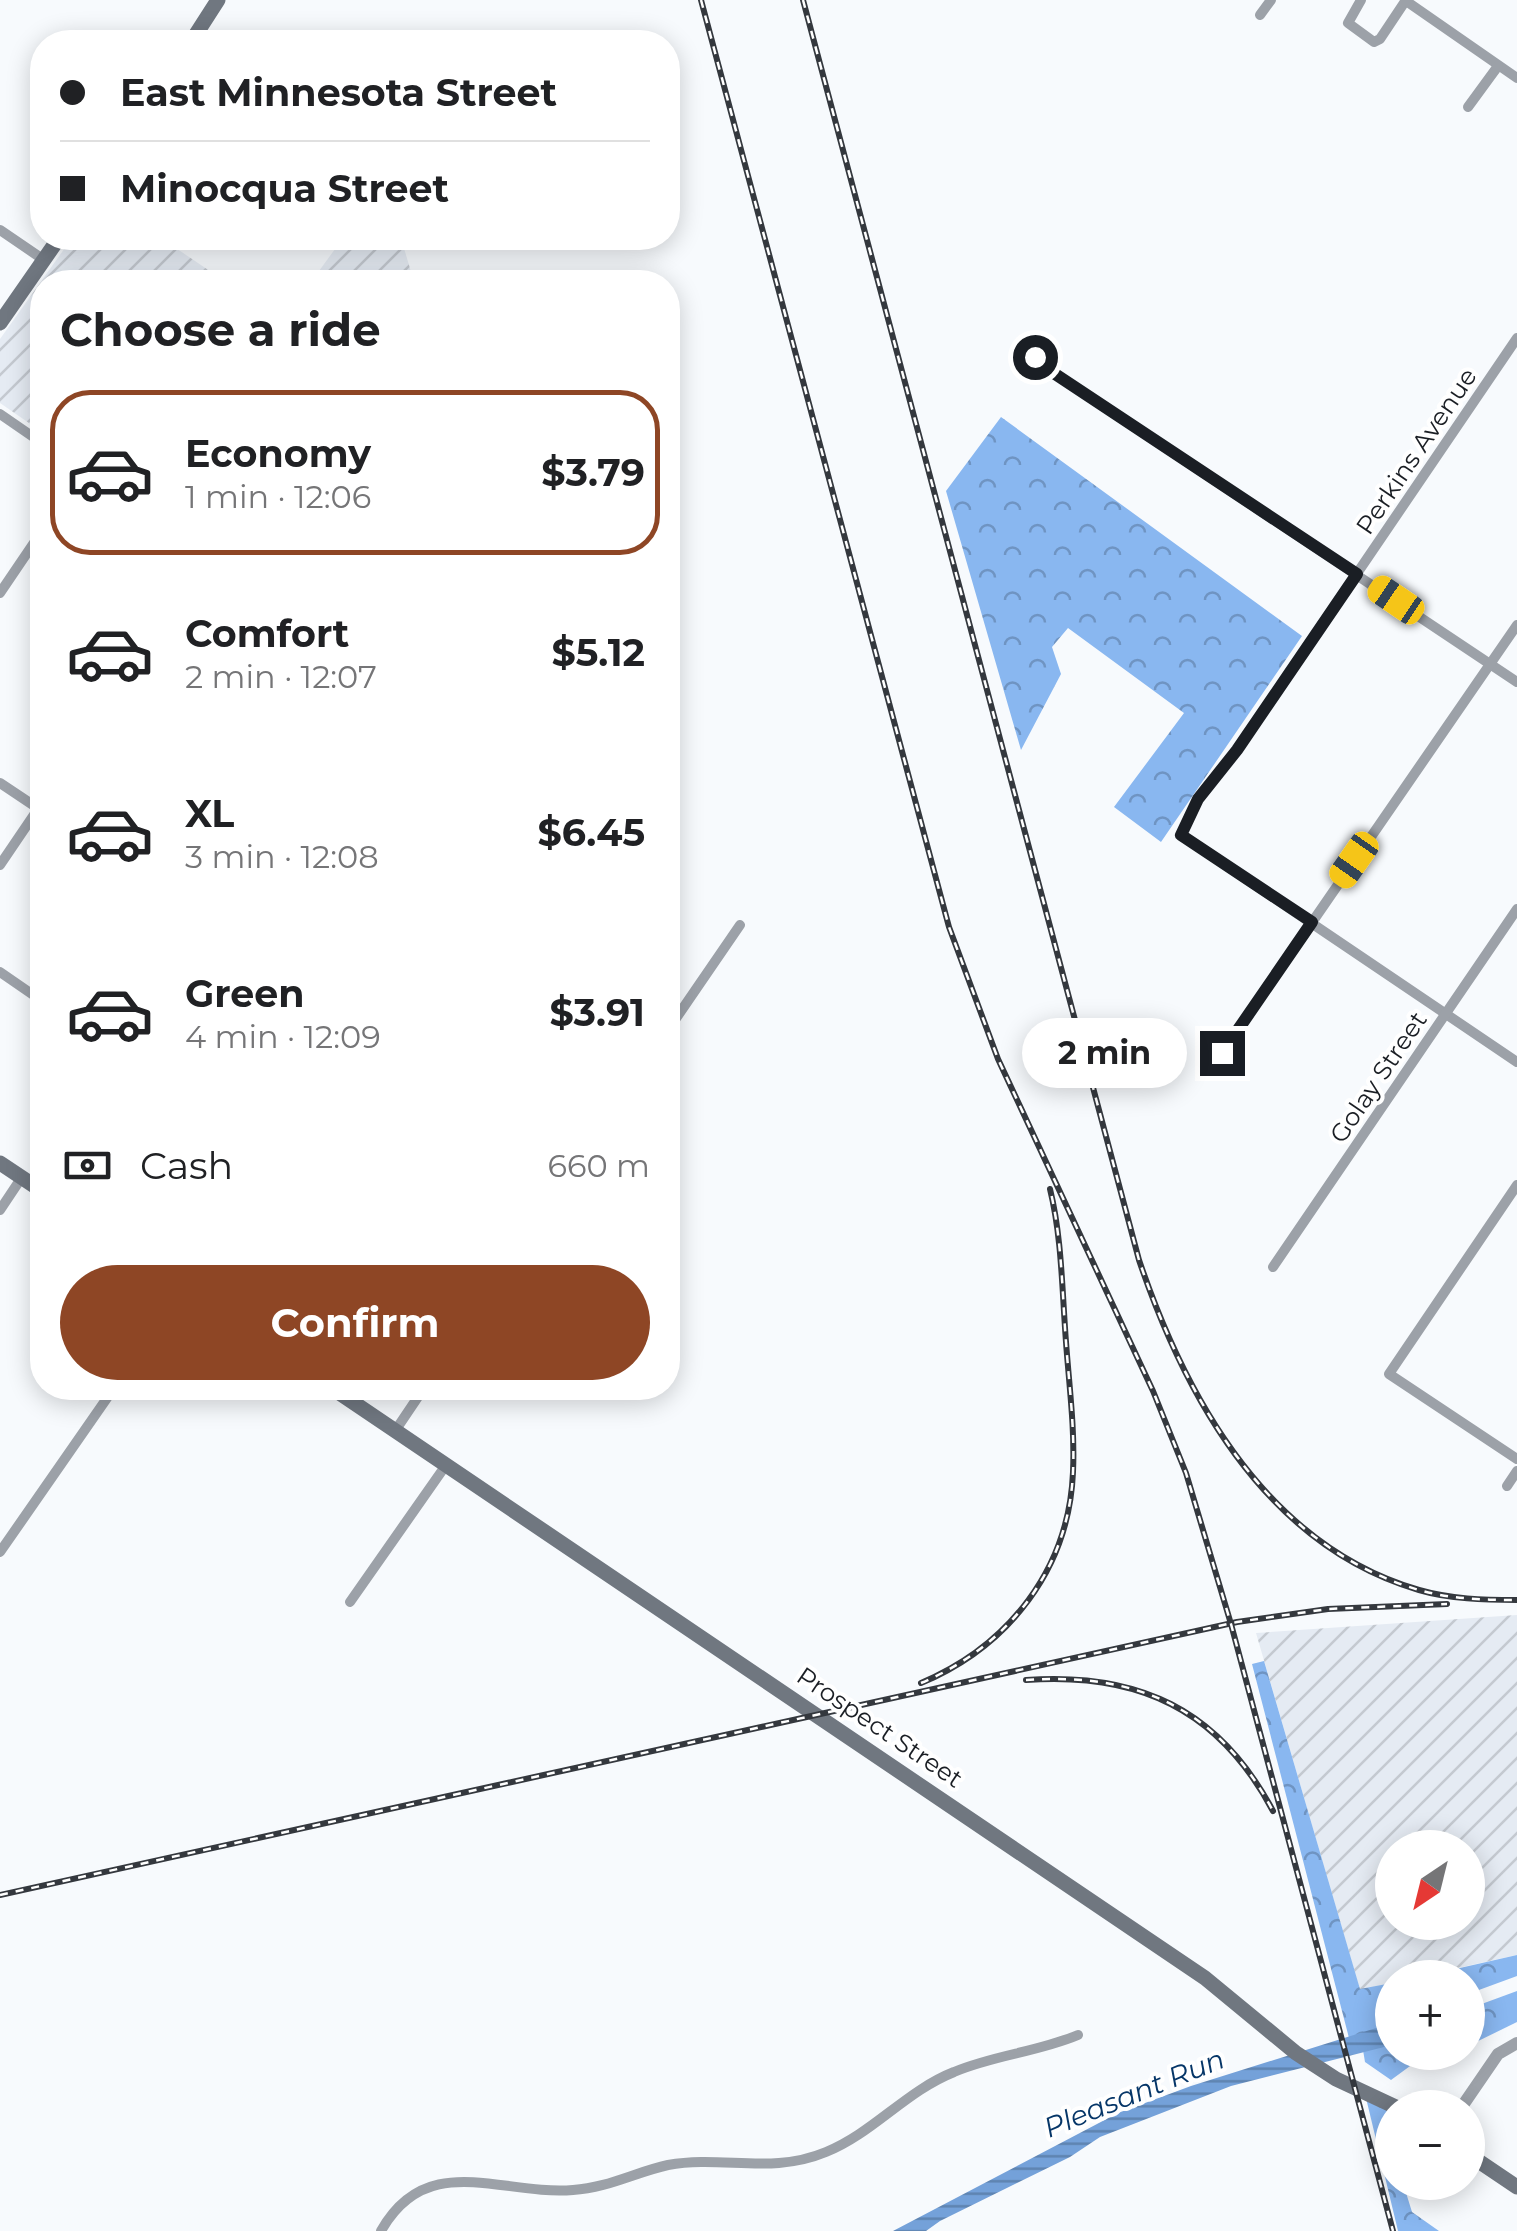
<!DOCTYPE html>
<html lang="en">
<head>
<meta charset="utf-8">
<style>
  body { margin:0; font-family:Montserrat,sans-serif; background:#f2f2f2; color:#202124; height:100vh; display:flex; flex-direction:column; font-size:38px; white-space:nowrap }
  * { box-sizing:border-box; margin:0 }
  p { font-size:32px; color:#757577 }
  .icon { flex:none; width:55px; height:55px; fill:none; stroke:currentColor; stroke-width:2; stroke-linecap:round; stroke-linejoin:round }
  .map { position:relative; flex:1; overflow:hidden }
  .sheet { position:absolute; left:30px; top:270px; width:650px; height:1130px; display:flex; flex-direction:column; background:#fff; border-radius:40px; box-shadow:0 5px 25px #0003 }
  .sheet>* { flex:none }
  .banner { position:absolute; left:30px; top:30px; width:650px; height:220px; border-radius:40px; box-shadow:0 5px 25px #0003; display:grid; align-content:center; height:220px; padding:0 30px; background:#fff }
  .needle { width:65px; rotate:215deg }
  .buttons { position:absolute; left:1375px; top:1830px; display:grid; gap:20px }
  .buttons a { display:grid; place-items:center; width:110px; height:110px; border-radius:50%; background:#fff; box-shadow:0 5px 25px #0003; font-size:50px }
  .end { position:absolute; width:45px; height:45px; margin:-22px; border:12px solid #1a1e24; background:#fff; box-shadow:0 0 0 5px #fff }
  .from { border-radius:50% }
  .bubble { position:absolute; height:70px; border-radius:35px; background:#fff; box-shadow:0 5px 25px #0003; font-size:32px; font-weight:700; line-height:70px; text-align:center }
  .car { position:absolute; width:30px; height:60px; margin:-30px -15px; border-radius:12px; box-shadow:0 0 8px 2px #0007; background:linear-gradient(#f5c518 24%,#345 0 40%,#f5c518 0 76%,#345 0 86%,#f5c518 0) }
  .banner b { display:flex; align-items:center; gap:35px; height:95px; font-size:38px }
  .banner b+b { border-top:2px solid #e0e0e0 }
  .banner i { width:25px; height:25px; background:#202124 }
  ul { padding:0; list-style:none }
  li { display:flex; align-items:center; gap:30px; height:165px; margin:0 20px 15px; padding:0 10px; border:5px solid transparent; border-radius:40px }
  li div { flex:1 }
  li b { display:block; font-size:38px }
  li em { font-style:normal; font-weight:700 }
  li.selected { border-color:#8e4625 }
  li>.icon { width:90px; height:90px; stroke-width:1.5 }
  h2 { padding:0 30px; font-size:45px; line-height:120px }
  .pay { display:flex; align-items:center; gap:25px; height:110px; padding:0 30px; font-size:38px }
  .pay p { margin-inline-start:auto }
  .button { display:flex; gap:20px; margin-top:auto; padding:20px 30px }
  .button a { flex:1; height:115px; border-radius:60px; background:#8e4625; color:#fff; font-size:40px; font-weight:700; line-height:115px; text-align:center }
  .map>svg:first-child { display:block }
  .industrial { fill:url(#industrial-furrows); fill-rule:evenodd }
  .forest { fill:url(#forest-crowns) }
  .water { fill:url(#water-rules) }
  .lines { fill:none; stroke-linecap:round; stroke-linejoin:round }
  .minor { stroke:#9ca1a8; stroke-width:10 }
  .tertiary { stroke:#9ca1a8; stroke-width:12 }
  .secondary { stroke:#707780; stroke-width:15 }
  .rail-casing { stroke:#34383e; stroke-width:6 }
  .rail { stroke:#fff; stroke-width:2.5; stroke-dasharray:8; stroke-linecap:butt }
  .route { stroke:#1a1e24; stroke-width:12 }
  .labels { text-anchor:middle; stroke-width:8; stroke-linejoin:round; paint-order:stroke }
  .street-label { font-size:25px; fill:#1a1e24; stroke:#fff }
  .water-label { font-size:28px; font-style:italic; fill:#063668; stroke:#fff }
</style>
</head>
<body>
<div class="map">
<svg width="1517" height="2231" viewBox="0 0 1517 2231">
  <defs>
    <pattern id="industrial-furrows" width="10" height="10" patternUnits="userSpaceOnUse" patternTransform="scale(2.5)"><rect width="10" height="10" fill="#e5ebf3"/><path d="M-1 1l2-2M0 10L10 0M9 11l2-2" fill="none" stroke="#c4c9d0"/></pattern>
    <pattern id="forest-crowns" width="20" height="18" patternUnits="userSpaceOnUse" patternTransform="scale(2.5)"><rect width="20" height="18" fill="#89b7f0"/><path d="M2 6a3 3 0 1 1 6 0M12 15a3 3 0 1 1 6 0" fill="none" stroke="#6f94c2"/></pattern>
    <pattern id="water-rules" width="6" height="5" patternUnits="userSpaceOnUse" patternTransform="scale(2.5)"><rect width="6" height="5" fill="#74a1d9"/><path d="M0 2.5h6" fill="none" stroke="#5e83b0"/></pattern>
  </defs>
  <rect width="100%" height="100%" fill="#f7fafd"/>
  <g class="industrial">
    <path d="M72,238H161L226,282H42V432L0,403V339Z"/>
    <path d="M343,238H401L414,282H311Z"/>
    <path d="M1517,1615V1955L1416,1977L1392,1978V1983L1360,1990L1256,1633ZM1392,1848H1468V1922H1392Z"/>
  </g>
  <g class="forest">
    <path d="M1001,417L1302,636L1161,842L1114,807L1184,713L1068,628L1052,647L1061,674L1021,750L946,491Z"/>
    <path d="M1264,1661L1360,1989L1392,1983V2023L1349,2038L1252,1664Z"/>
    <path d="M1517,1955V1976L1468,1994V1978H1416Z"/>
    <path d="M1517,1991V2022L1468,2046V2009Z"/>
    <path d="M1392,2045V2052L1443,2053L1421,2058L1391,2080L1365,2062L1363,2050Z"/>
    <path d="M1366,2098L1385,2107L1392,2118V2182L1403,2183L1412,2212L1439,2231H1398Z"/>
  </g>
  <path class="water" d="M1392,2023V2045L1231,2086L1100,2137L1070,2157L940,2221L926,2231H893L1118,2113L1191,2086Z"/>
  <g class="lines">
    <g class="minor">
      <path d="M1361,0L1348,23L1374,42L1380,39L1406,0"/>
      <path d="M1406,1L1517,78"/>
      <path d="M1260,15L1271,0"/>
      <path d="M1468,107L1498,66"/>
      <path d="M0,230L44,260"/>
      <path d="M1517,338L1237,750L1198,799L1181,835L1517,1062"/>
      <path d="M1034,345L1035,357L1040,364L1517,682"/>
      <path d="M0,414L42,443"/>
      <path d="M0,593L42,531"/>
      <path d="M0,783L42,811"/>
      <path d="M0,865L42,803"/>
      <path d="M0,972L42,1001"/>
      <path d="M668,1030L740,925"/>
      <path d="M1222,1053L1517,625"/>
      <path d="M1517,1185L1389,1374L1517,1459"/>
      <path d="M0,1210L22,1177"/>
      <path d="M1273,1267L1517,909"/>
      <path d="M395,1431L424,1388"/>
      <path d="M1507,1486L1517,1471"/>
      <path d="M0,1552L114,1388"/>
      <path d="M350,1602L446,1465"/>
      <path d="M381,2231C427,2149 502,2196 573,2190C607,2188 636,2172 668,2165C723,2155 771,2175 826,2152C873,2133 906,2091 954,2072C994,2055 1038,2052 1078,2035"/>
    </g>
    <path class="tertiary" d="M1461,2108L1498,2054L1517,2043"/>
    <g class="secondary">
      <path d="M191,42L218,0"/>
      <path d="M0,323L59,238"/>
      <path d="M0,1163L42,1191"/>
      <path d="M332,1388L1205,1978L1296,2053L1336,2079L1398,2108"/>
      <path d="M1468,2154L1517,2187"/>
    </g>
    <defs>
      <g id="rail">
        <path d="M701,0L949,927L998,1059L1153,1391L1186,1473L1231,1624L1393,2231"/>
        <path d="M803,0L1139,1260C1186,1399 1268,1546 1419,1590C1450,1599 1484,1600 1517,1600"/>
        <path d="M1026,1680C1138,1672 1219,1709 1273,1811"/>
        <path d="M921,1683C1009,1646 1069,1569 1073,1472C1075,1429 1069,1384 1066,1342C1062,1291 1062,1238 1050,1189"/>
        <path d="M0,1895L1237,1622L1328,1609L1447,1604"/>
      </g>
    </defs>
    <use href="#rail" class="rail-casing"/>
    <use href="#rail" class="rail"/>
  </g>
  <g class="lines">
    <path class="route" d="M1035,357L1040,364L1357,574L1237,750L1198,799L1181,835L1312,922L1222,1053"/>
  </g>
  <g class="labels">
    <g class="street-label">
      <text transform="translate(1416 451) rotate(-56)" y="9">Perkins Avenue</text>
      <text transform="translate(1378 1077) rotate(-56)" y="9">Golay Street</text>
      <text transform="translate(880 1727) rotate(34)" y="9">Prospect Street</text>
    </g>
    <g class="water-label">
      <text transform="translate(1134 2093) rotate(-22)" y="10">Pleasant Run</text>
    </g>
  </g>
</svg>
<div class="buttons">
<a><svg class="needle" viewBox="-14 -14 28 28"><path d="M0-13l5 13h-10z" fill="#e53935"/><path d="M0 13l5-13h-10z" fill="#757577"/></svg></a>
<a>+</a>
<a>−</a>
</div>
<i class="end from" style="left:1035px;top:357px"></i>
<i class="end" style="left:1222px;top:1053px"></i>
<div class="bubble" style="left:1022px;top:1018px;width:165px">2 min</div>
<i class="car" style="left:1396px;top:600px;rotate:304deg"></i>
<i class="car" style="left:1354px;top:860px;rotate:215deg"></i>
<div class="banner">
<b><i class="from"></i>East Minnesota Street</b>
<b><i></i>Minocqua Street</b>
</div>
<section class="sheet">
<h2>Choose a ride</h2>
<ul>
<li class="selected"><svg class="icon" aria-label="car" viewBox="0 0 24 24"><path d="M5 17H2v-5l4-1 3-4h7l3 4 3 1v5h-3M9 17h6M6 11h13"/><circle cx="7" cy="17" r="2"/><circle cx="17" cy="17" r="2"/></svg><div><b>Economy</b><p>1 min · 12:06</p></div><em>$3.79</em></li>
<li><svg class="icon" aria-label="car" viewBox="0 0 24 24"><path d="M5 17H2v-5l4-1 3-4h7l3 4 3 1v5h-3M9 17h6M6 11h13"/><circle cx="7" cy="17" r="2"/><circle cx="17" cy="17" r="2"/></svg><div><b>Comfort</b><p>2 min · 12:07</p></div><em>$5.12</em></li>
<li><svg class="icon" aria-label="car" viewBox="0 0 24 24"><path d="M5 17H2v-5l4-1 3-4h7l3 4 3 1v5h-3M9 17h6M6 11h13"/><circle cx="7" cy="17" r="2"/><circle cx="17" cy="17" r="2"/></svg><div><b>XL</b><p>3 min · 12:08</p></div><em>$6.45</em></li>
<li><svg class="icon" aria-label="car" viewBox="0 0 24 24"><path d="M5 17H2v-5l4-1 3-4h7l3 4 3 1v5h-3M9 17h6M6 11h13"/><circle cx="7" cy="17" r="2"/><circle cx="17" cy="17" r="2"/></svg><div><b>Green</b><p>4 min · 12:09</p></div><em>$3.91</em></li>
</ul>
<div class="pay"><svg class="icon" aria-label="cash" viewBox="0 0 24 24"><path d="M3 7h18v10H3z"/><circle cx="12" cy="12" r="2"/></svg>Cash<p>660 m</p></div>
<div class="button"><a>Confirm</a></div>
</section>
</div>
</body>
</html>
